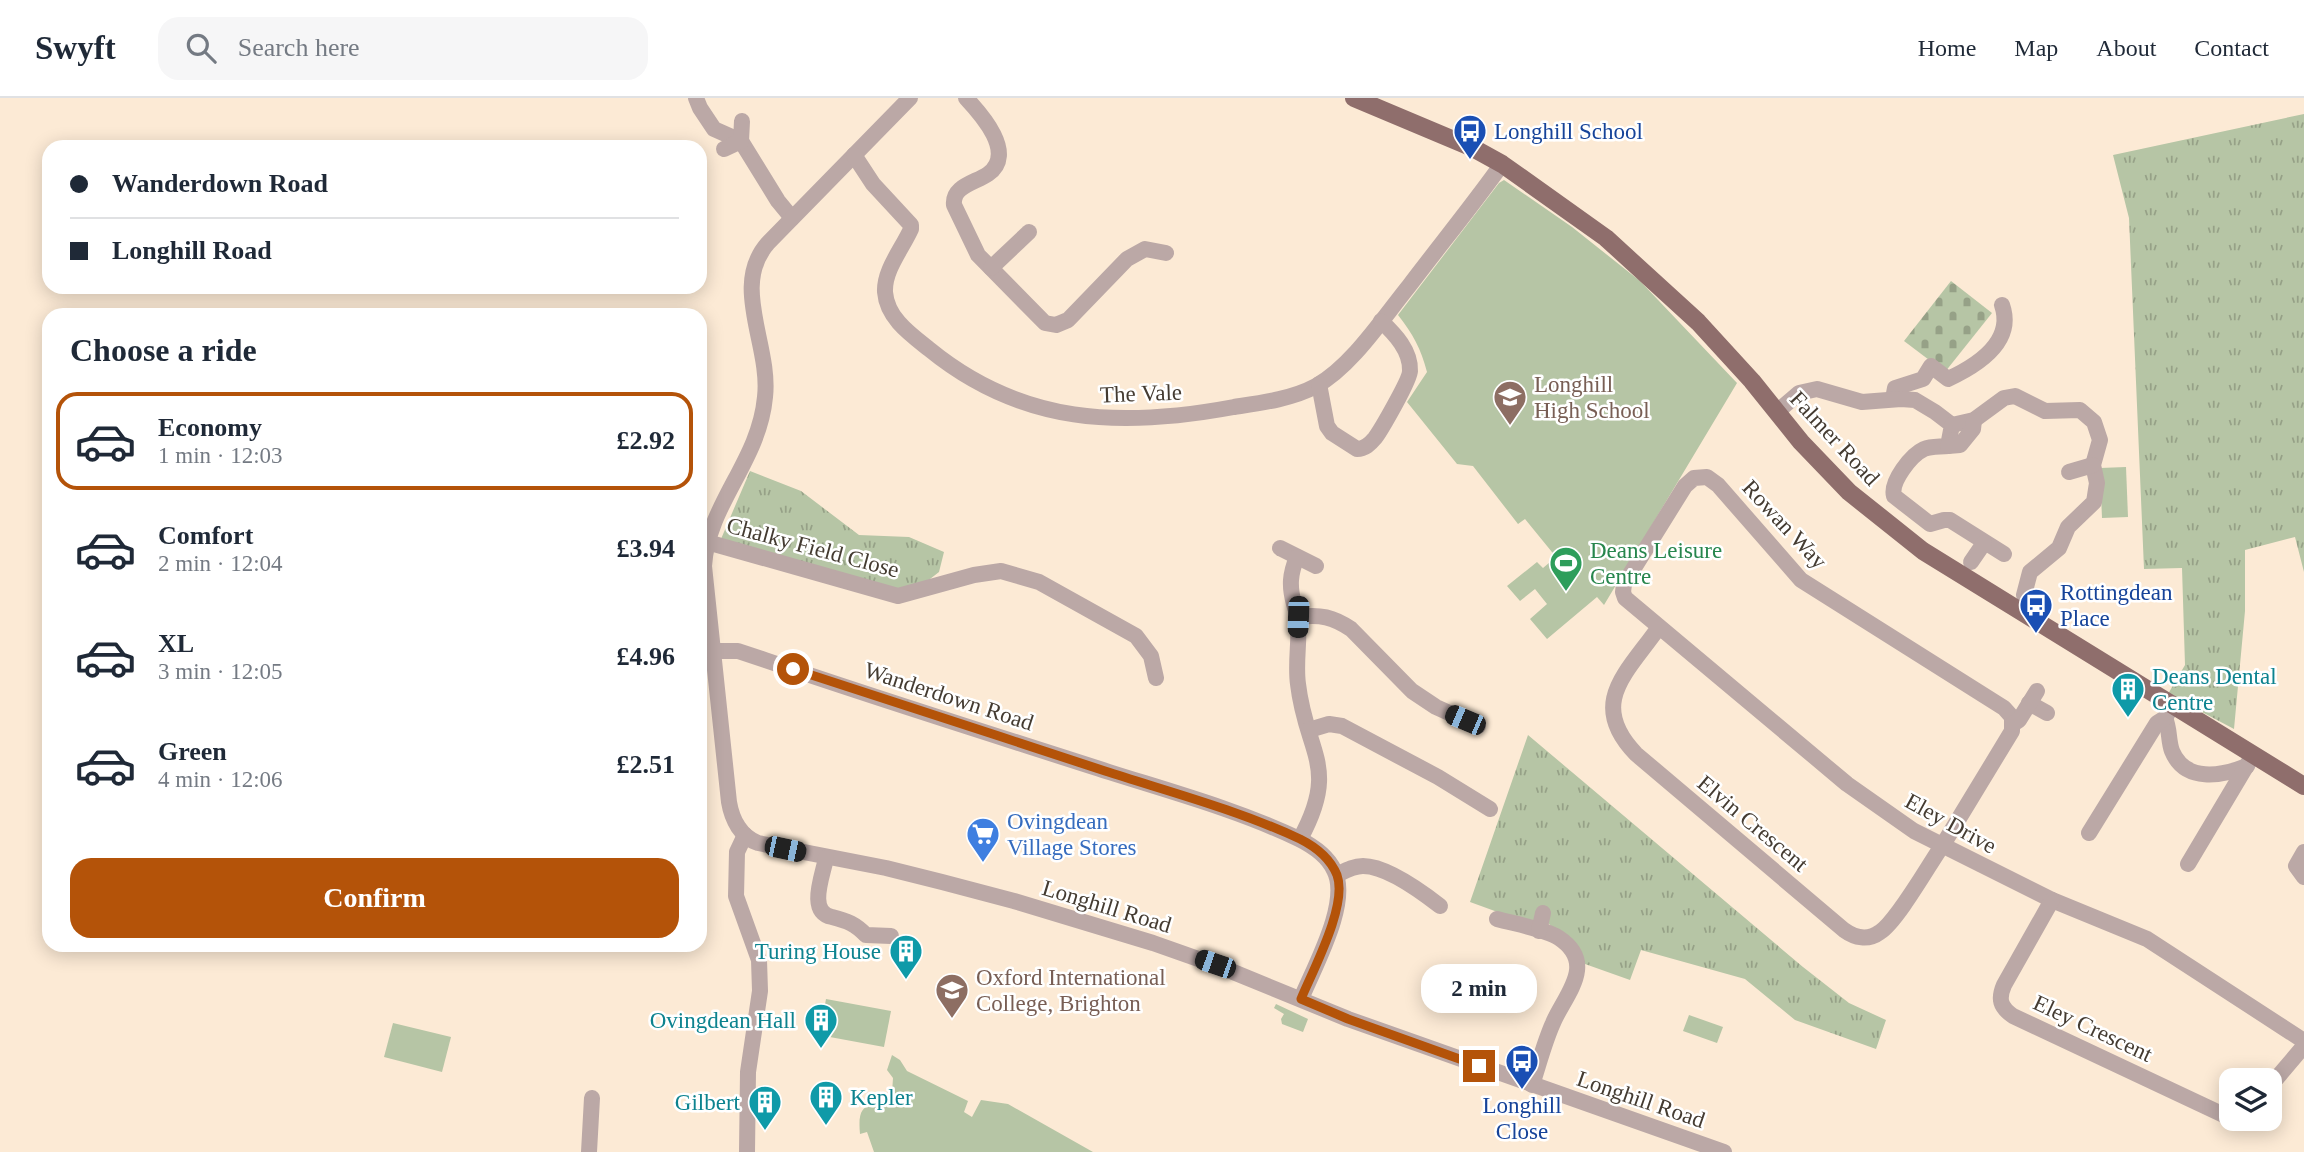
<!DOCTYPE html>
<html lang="en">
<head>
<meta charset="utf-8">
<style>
  body { margin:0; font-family:"Times New Roman",serif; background:#f6f6f7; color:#1f2937; height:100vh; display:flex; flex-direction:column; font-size:26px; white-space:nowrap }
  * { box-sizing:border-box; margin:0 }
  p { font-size:23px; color:#747a83 }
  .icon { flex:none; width:38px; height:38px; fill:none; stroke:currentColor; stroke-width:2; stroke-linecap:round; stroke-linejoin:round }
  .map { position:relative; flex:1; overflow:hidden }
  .drawer { position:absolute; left:42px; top:210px; width:665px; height:644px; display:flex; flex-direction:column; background:#fff; border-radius:21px; box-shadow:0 4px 18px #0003 }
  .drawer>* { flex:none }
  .banner { position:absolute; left:42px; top:42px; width:665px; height:154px; border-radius:21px; box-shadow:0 4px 18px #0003; display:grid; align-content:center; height:154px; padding:0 28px; background:#fff }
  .tools { position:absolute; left:2219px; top:970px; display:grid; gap:14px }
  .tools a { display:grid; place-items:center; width:63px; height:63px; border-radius:14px; background:#fff; box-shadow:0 4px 18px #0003; font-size:35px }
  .end { position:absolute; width:32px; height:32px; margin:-16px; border:9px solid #b45309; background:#fff; box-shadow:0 0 0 4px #fff }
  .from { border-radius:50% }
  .bubble { position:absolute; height:49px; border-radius:21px; background:#fff; box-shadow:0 4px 18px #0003; font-size:23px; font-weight:700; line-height:49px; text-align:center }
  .car { position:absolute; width:21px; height:42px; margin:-21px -10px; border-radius:9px; box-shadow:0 0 5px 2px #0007; background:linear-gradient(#222 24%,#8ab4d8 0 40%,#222 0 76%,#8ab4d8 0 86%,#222 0) }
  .banner b { display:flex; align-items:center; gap:24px; height:66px; font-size:26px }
  .banner b+b { border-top:2px solid #e0e1e3 }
  .banner i { width:18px; height:18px; background:#1f2937 }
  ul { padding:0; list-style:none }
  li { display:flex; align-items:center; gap:21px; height:98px; margin:0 14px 10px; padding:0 14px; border:4px solid transparent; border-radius:21px }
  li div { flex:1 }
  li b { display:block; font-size:26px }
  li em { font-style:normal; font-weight:700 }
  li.active { border-color:#b45309 }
  li>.icon { width:63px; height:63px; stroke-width:1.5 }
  h2 { padding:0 28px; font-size:32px; line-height:84px }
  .action { display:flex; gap:14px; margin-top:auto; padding:14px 28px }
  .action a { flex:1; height:80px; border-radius:21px; background:#b45309; color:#fff; font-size:28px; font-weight:700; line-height:80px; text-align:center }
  header { display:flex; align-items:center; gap:42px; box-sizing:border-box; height:98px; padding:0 35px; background:#fff; border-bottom:2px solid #e0e1e3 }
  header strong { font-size:33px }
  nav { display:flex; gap:38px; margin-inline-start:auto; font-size:24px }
  .search { width:490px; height:63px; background:#f6f6f7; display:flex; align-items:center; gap:18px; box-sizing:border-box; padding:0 24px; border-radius:21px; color:#747a83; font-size:26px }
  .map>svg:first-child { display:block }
  .grass { fill:url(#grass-tufts) }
  .cemetery { fill:url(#cemetery-stones) }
  .green { fill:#b6c5a5 }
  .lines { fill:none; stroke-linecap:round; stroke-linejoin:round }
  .minor { stroke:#bba8a6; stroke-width:16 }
  .major { stroke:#8f6e6c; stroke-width:18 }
  .route { stroke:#b45309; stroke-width:9 }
  .labels { text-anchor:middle; stroke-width:5; stroke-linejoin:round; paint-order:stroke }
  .transit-label { font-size:23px; fill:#164399; stroke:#fff; text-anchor:start }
  .education-label { font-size:23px; fill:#785e54; stroke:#fff; text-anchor:start }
  .street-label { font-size:23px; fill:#443b31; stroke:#fff }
  .leisure-label { font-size:23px; fill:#27864d; stroke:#fff; text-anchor:start }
  .culture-label { font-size:23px; fill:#0d838f; stroke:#fff; text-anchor:end }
  .shop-label { font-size:23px; fill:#366cbe; stroke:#fff; text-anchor:start }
</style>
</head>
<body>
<header>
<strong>Swyft</strong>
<div class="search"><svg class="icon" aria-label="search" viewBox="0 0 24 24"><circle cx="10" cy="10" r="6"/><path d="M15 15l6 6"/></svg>Search here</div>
<nav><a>Home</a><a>Map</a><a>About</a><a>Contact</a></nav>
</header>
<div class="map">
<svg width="2304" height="1054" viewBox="0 0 2304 1054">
  <defs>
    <pattern id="grass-tufts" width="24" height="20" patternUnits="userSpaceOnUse" patternTransform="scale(1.75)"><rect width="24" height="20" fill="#b6c5a5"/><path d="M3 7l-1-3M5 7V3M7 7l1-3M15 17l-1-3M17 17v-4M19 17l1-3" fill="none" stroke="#96a187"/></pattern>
    <pattern id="cemetery-stones" width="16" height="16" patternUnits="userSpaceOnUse" patternTransform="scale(1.75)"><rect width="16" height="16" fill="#b6c5a5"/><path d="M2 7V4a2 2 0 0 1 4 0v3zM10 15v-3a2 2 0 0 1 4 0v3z" fill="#96a187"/></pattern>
  </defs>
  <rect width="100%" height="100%" fill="#fcead5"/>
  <g class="grass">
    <path d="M2304,16V474L2295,439L2245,452V513L2234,631L2168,596L2185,567L2182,470L2144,471L2129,120L2113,57Z"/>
    <path d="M750,373L801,393L859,437L909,439L944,454L939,474L921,488L891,491L721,441Z"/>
    <path d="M1528,637L1803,869L1849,905L1886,922L1876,951L1795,922L1745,881L1641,852L1630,882L1585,866L1581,856L1548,825L1525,824L1470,804Z"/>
  </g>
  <path class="cemetery" d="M1951,183L1992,215L1945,274L1904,243Z"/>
  <g class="green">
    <path d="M1504,82L1572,129L1640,183L1737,285L1604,507L1597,499L1547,541L1530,521L1547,506L1535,491L1520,503L1507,488L1537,464L1543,470L1556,459L1525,421L1518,426L1473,368L1457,366L1407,304L1427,274C1421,251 1413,236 1398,217L1499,85Z"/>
    <path d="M2126,369L2128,419L2102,420L2100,370Z"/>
    <path d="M826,901L891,913L884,949L819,937Z"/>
    <path d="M1276,906L1308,921L1303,934L1282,926L1281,921L1284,916L1274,910Z"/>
    <path d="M1689,917L1723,929L1717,945L1683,933Z"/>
    <path d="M393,925L451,939L442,974L384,959Z"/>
    <path d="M892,957L900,962L907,973L968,1003L964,1014L972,1019L981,1002L1008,1006L1093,1054H874L867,1034L860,1036C856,995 876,1016 892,995L893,980L887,972Z"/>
  </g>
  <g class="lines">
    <g class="minor">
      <path d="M696,0L700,10L714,31L741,43L778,103L792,120"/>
      <path d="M910,0L768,145C730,188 771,247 765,299C759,364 708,405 704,468L729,704C732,722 741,739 758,745L886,770L942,784L1014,803L1153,845L1221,869L1348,921L1724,1054"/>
      <path d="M966,0C981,16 1017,56 988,76C975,85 952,88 954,107L978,157L1045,225L1056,227L1068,222L1127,161L1145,151L1166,155"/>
      <path d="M724,51L741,43L742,23"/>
      <path d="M854,57L873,86L911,127V131C902,151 884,172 885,194C887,220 910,236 929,251C1022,327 1121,330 1234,309C1260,305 1292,301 1316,288C1352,268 1383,220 1409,188C1440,147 1472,108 1502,66"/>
      <path d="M991,170L1029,134"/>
      <path d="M1319,286L1327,328L1332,335L1357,351C1365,351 1370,346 1375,340C1381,332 1410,282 1410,273C1411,253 1395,236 1381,223"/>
      <path d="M1893,301L1895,290L1923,281L1931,268L1948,281C1976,268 2015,244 2002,207"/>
      <path d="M1777,314L1799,295L1817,291L1862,304L1901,301L1915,302L1935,314L1952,327L1948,348C1940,349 1931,348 1924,351C1911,357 1890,384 1894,398L1930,426L1944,422H1950L2004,456"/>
      <path d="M1952,327L1974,322L2004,300L2015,298L2045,313L2080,312L2094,324L2100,342L2093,367L2097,385L2094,404L2068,429L2059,450L2030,474L2024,497"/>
      <path d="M1948,348L1960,347L1973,331L1974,322"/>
      <path d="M2069,374L2093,367"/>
      <path d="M707,444L898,498L974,477L1001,473L1039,484L1136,538L1151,558L1156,580"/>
      <path d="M1280,450L1316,468"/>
      <path d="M1297,459C1290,476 1289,488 1294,506C1295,511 1298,516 1298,521C1300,542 1295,565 1298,586C1306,656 1340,668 1300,741"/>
      <path d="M1971,464L1984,445"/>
      <path d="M1299,519C1320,516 1333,519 1351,531L1412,593L1436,609L1478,628"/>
      <path d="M1659,529C1627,575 1587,605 1636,656L1844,832C1855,840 1868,843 1880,834C1896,824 1926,772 1938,754L1944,745L2012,633V619L2004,610L1801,482L1718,387L1707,379L1694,380L1685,388L1624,486L1623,494L1625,500L1847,686L1914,733L2052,802L2147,841L2304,943"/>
      <path d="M711,553H738L765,562C879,601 994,637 1109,674C1172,694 1238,712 1299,741C1313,748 1327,757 1334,772C1351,804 1314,869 1301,901"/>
      <path d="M2029,605L2047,615"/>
      <path d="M2165,620C2170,631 2168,642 2172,653C2185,685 2222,678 2247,668"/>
      <path d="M2013,626L2019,622L2037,593"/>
      <path d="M1309,632L1329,626L1342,628L1438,679L1490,711"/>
      <path d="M2089,735L2157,625L2165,620L2172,608"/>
      <path d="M745,737L737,754L736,798L759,862L760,893L748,974L747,1054"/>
      <path d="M2304,754L2296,768L2304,779"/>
      <path d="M826,760C823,777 807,814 832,819C848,823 855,826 866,837L891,838"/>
      <path d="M2188,766L2253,657"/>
      <path d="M1337,777C1345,773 1353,768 1363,768C1386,768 1422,794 1440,808"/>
      <path d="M2052,802L2004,887C1998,901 2000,909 2013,918L2228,1019L2238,1020"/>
      <path d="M1497,821C1515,826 1545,831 1559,840C1598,866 1564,898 1553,925C1544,945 1539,966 1532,987"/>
      <path d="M1539,833L1543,815"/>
      <path d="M2270,988L2304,948"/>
      <path d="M589,1054L592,1000"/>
    </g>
    <path class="major" d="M1354,0L1473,50L1502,66L1606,140L1698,224L1752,283L1801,344L1849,394L1923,453L2304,688"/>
  </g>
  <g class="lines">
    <path class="route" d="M793,571C897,604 1001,639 1105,673C1170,694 1238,712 1300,741C1316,749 1330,760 1337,777C1348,807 1313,872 1301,901L1348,921L1479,968"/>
  </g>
  <defs>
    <symbol id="bus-pin" viewBox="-11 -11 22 30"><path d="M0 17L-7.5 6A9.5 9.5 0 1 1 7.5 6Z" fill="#1a4fb4" stroke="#fff"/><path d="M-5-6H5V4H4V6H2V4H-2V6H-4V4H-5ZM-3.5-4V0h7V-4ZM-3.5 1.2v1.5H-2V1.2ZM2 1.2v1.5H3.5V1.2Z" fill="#fff"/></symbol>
    <symbol id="school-pin" viewBox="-11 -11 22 30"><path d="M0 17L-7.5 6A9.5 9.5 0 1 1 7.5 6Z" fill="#8d6e63" stroke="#fff"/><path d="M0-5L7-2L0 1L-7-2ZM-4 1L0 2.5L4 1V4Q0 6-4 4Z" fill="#fff"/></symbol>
    <symbol id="stadium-pin" viewBox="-11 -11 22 30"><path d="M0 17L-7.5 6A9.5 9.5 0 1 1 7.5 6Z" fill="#2e9e5b" stroke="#fff"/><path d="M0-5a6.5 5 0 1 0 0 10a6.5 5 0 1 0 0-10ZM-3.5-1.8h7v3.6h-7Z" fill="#fff"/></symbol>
    <symbol id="building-pin" viewBox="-11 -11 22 30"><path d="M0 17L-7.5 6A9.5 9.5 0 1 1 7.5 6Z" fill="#0f9aa8" stroke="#fff"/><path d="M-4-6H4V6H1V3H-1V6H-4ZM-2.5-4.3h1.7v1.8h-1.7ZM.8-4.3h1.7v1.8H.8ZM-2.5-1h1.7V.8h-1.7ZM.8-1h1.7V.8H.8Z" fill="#fff"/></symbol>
    <symbol id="supermarket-pin" viewBox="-11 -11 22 30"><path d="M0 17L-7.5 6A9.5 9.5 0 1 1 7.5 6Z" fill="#3f7fe0" stroke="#fff"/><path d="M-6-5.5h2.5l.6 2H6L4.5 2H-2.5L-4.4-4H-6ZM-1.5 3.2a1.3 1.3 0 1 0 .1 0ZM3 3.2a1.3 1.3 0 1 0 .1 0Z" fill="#fff"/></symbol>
  </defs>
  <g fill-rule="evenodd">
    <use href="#bus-pin" x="1451" y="14" width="38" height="52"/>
    <use href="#school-pin" x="1491" y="280" width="38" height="52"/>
    <use href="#stadium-pin" x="1547" y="446" width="38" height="52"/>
    <use href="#bus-pin" x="2017" y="488" width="38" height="52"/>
    <use href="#building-pin" x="2109" y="572" width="38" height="52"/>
    <use href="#supermarket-pin" x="964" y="717" width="38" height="52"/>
    <use href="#building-pin" x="887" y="834" width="38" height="52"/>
    <use href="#school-pin" x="933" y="873" width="38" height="52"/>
    <use href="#building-pin" x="802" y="903" width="38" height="52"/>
    <use href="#bus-pin" x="1503" y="944" width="38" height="52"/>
    <use href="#building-pin" x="807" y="980" width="38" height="52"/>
    <use href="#building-pin" x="746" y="985" width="38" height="52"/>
  </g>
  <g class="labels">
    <g class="transit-label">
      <text x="1494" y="41">Longhill School</text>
      <text x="2060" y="502">Rottingdean<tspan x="2060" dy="26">Place</tspan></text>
      <text x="1522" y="1015" text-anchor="middle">Longhill<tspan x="1522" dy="26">Close</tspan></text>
    </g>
    <g class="education-label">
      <text x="1534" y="294">Longhill<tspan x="1534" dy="26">High School</tspan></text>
      <text x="976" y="887">Oxford International<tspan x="976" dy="26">College, Brighton</tspan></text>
    </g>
    <g class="street-label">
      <text transform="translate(1141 295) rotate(-2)" y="8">The Vale</text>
      <text transform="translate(1835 340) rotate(47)" y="8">Falmer Road</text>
      <text transform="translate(1785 426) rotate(47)" y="8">Rowan Way</text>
      <text transform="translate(813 449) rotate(15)" y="8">Chalky Field Close</text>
      <text transform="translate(949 598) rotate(18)" y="8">Wanderdown Road</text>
      <text transform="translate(1753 725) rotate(40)" y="8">Elvin Crescent</text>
      <text transform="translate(1951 725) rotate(29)" y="8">Eley Drive</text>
      <text transform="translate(1107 808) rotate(17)" y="8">Longhill Road</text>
      <text transform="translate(2093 930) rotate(25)" y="8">Eley Crescent</text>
      <text transform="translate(1641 1001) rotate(19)" y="8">Longhill Road</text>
    </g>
    <g class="leisure-label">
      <text x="1590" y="460">Deans Leisure<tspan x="1590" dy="26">Centre</tspan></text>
    </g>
    <g class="culture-label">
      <text x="2152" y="586" text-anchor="start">Deans Dental<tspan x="2152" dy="26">Centre</tspan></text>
      <text x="881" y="861">Turing House</text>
      <text x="796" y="930">Ovingdean Hall</text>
      <text x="850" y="1007" text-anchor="start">Kepler</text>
      <text x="740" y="1012">Gilbert</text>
    </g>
    <g class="shop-label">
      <text x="1007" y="731">Ovingdean<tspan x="1007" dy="26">Village Stores</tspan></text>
    </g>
  </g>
</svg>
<div class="tools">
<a><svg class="icon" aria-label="layers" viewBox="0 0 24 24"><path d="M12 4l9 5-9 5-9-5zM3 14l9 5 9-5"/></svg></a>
</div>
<i class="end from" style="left:793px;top:571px"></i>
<i class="end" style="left:1479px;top:968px"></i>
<div class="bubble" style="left:1421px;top:866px;width:116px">2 min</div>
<i class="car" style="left:1298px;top:519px;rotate:182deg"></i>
<i class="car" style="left:1465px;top:622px;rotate:293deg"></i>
<i class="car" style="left:785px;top:751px;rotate:102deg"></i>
<i class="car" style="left:1215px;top:866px;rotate:289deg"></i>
<div class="banner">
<b><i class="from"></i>Wanderdown Road</b>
<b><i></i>Longhill Road</b>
</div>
<section class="drawer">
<h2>Choose a ride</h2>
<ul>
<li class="active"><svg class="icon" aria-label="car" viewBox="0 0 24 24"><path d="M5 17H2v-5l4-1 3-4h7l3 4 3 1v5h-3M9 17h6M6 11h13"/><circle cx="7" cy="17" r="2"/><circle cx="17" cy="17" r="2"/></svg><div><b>Economy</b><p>1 min · 12:03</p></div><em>£2.92</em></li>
<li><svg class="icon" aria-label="car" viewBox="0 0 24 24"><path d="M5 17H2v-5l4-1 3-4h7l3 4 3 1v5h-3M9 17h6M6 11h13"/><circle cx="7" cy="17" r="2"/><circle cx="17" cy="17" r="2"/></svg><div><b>Comfort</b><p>2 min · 12:04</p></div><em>£3.94</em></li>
<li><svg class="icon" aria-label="car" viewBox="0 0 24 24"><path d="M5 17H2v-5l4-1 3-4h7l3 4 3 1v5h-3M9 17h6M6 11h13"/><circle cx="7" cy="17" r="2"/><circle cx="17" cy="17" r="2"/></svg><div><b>XL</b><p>3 min · 12:05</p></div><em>£4.96</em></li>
<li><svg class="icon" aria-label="car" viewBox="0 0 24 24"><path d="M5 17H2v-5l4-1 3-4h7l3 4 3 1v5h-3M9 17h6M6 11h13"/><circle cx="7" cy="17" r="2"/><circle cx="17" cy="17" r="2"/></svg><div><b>Green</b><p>4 min · 12:06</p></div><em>£2.51</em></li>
</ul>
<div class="action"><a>Confirm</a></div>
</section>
</div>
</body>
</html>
